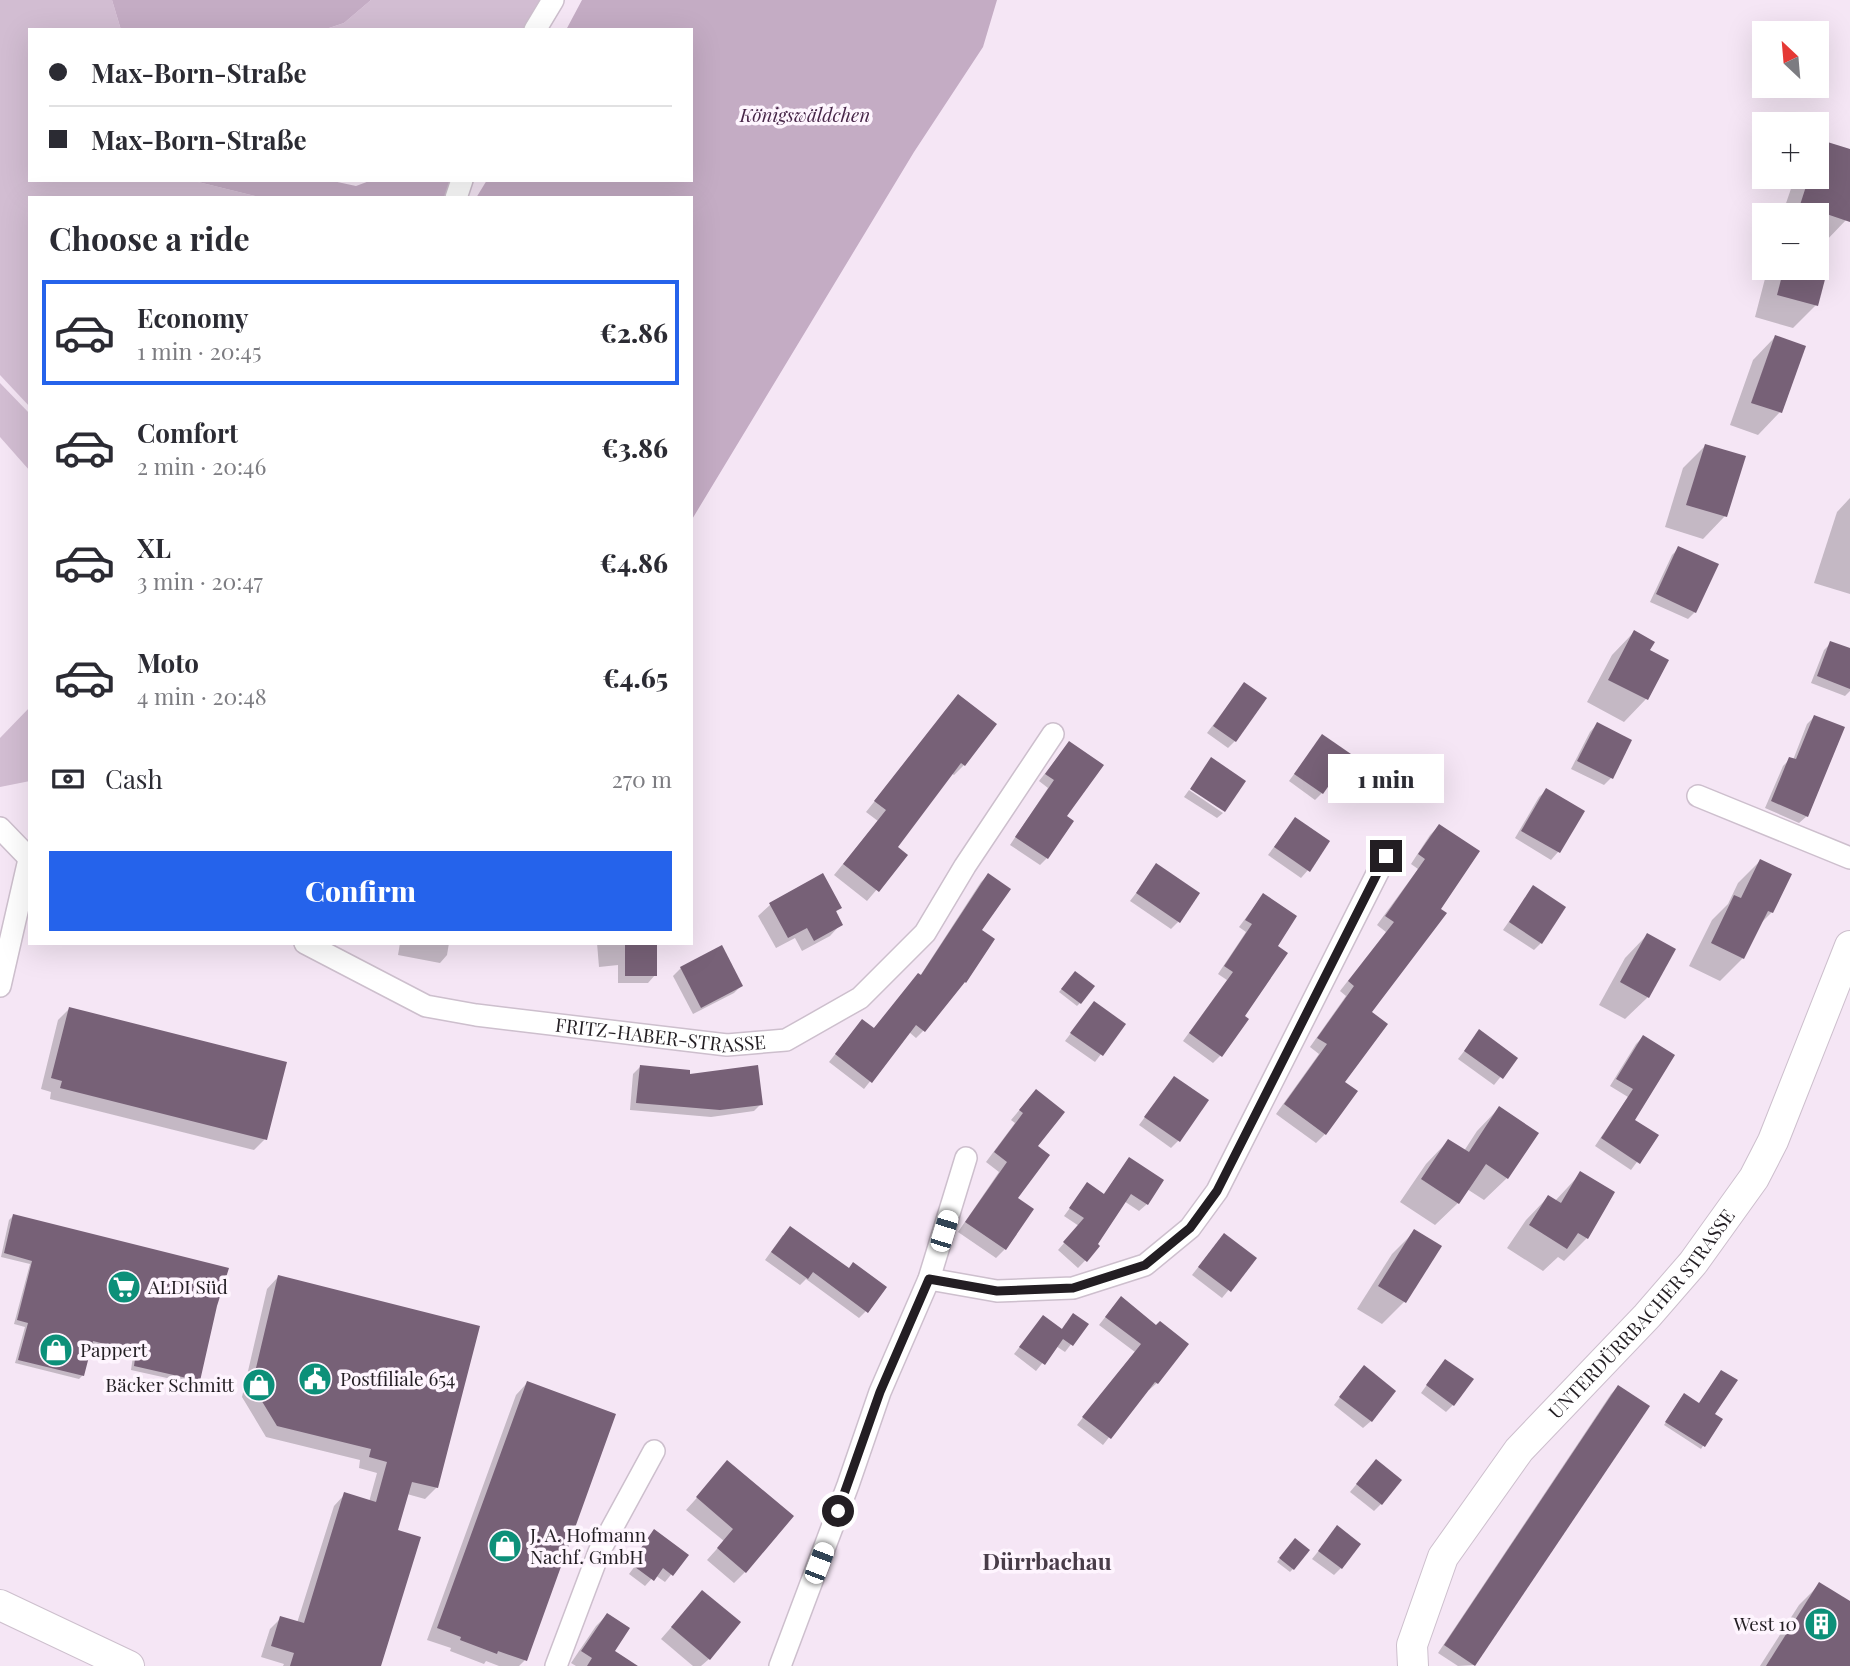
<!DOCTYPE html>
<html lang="en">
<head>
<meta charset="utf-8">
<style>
  body { margin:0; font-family:"Playfair Display",serif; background:#f7f7f7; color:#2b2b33; height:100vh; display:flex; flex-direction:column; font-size:26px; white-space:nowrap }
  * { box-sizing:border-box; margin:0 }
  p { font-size:23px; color:#7c7c81 }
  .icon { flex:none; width:38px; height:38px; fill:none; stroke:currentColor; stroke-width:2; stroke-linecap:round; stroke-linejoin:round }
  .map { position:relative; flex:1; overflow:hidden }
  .panel { position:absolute; left:28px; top:196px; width:665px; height:749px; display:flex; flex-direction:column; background:#fff; border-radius:0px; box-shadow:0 7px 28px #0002 }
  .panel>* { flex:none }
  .hud { position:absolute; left:28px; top:28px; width:665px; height:154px; border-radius:0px; box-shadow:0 7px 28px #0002; display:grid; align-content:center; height:154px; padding:0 21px; background:#fff }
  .needle { width:46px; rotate:334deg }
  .fabs { position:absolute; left:1752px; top:21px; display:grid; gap:14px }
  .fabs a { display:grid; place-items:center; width:77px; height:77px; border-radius:0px; background:#fff; box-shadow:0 7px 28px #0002; font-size:35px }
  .end { position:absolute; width:32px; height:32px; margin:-16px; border:9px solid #231e23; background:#fff; box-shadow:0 0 0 4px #fff }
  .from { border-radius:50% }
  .bubble { position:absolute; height:49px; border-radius:0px; background:#fff; box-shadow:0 7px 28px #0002; font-size:23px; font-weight:800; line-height:49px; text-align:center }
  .car { position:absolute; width:21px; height:42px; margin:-21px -10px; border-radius:9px; box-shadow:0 0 5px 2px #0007; background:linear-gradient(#fff 24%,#345 0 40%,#fff 0 76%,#345 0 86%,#fff 0) }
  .hud b { display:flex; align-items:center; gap:24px; height:66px; font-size:26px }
  .hud b+b { border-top:2px solid #e1e1e2 }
  .hud i { width:18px; height:18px; background:#2b2b33 }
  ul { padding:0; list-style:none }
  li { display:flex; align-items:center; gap:21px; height:105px; margin:0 14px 10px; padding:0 7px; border:4px solid transparent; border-radius:0px }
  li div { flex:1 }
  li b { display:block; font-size:26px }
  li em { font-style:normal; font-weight:800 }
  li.on { border-color:#2563eb }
  li>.icon { width:63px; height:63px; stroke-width:1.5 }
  h2 { padding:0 21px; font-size:32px; line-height:84px }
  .pay { display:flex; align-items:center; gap:18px; height:77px; padding:0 21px; font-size:26px }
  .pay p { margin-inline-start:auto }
  .button { display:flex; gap:14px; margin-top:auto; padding:14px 21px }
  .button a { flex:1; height:80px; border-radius:0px; background:#2563eb; color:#fff; font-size:28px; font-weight:800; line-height:80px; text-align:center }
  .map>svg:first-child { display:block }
  .green { fill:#d2bdd2 }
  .forest { fill:#c4acc4 }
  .shadow { fill:#0003 }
  .building { fill:#776177 }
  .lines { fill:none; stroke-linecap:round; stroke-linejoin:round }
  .street-casing { stroke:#cdbfcd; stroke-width:24 }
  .secondary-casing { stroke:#cdbfcd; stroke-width:32 }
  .street { stroke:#fff; stroke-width:21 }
  .secondary { stroke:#fff; stroke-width:30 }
  .route { stroke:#231e23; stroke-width:9 }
  .labels { text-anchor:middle; stroke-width:7; stroke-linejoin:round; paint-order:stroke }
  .park-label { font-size:19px; font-style:italic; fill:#472648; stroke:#fef5fe }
  .street-label { font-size:19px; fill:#231e23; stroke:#fef5fe }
  .poi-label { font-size:19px; fill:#231e23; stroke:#fef5fe; text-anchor:start }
  .quarter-label { font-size:23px; font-weight:bold; fill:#483c48; stroke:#fef5fe }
</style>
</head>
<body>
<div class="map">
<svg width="1850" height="1666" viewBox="0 0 1850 1666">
  <rect width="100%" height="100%" fill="#f5e6f5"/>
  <g class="green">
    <path d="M0,0H112L121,30H30V180H190L263,198H30V407L0,375Z"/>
    <path d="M371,0H553L535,30H323L344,23Z"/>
    <path d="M0,383L30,414V471L0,437Z"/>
    <path d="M30,707V781L0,787V738Z"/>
  </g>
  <g class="forest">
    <path d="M112,0H371L344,23L323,30H121Z"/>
    <path d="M582,0H997L983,47L914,152L691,521V198H476L487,180H691V30H566Z"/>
    <path d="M190,180H328L356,186L372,180H462L456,198H263Z"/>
  </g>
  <g class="shadow">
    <path d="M1822,142L1850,151V209L1846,220L1824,243L1816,240V215H1782L1795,177H1816V147Z"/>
    <path d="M1816,256L1829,259L1816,305L1793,328L1755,317L1767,271L1771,268H1816Z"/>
    <path d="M1775,337L1780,412L1758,435L1730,425L1753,360Z"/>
    <path d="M1705,446L1725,516L1703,539L1665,527L1683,468Z"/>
    <path d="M1850,498V594L1814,583L1837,512Z"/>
    <path d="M1679,548L1695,612L1688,619L1650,602L1672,555Z"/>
    <path d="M1634,632L1648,651L1666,661L1646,699L1624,722L1587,702L1612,655Z"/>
    <path d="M1831,643L1850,650V691L1845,696L1811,683L1824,650Z"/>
    <path d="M1244,684L1235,741L1228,748L1207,733Z"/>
    <path d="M958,696L964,765L954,775L951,773L896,847L906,855L867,901L834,875L878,821L866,812Z"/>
    <path d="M1814,717L1807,816L1799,823L1765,808L1783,766L1790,759L1793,760L1807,724Z"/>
    <path d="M1597,724L1630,741L1611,778L1604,785L1571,769L1590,732Z"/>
    <path d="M1322,736V793L1315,800L1289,781Z"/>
    <path d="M1069,743L1065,817L1047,858L1040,865L1010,845L1048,788L1039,781Z"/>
    <path d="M1189,790L1223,813L1217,818L1184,797Z"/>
    <path d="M1547,790L1583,811L1558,852L1551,860L1515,838L1539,797Z"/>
    <path d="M1295,819L1308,870L1301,878L1268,855Z"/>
    <path d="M1439,826L1325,1134L1316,1143L1276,1114L1319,1054L1310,1047L1346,996L1340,991L1386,932L1377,925L1418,869L1411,864L1430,835Z"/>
    <path d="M1760,861L1772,912L1760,924L1743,958L1720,981L1689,966L1712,920L1728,904L1738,883Z"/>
    <path d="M1157,866L1178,922L1171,929L1130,901Z"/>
    <path d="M822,875L840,907L835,913L841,924L830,936L802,951L795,938L776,948L758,916L770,905Z"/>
    <path d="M988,875L980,931L923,1031L916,1038L909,1032L864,1089L829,1062L856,1028L873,1029L920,976L981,882Z"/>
    <path d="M1533,887L1541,943L1534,950L1503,930Z"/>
    <path d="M1263,895L1275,946L1242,1017L1221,1055L1213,1063L1183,1041L1227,980L1218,974L1246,932L1239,927Z"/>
    <path d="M1647,935L1648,997L1625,1019L1599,1005L1625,958Z"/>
    <path d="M400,943H449L447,955L440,963L398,955Z"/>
    <path d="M597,943H656L655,975L648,983H618V965L599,967Z"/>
    <path d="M721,948L741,986L734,993L693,1014L673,976L681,968Z"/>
    <path d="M1072,976L1080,1003L1077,1006L1059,992Z"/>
    <path d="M1094,1003L1124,1024L1095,1062L1065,1041Z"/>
    <path d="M69,1009L265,1139L254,1150L50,1099L51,1092L41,1089L58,1020Z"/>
    <path d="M1479,1032L1516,1058L1494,1085L1458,1059Z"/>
    <path d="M1643,1037L1633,1120L1656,1136L1631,1170L1595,1146L1628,1097L1610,1086L1636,1044Z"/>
    <path d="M640,1067L761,1104L754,1111L711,1117L630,1110L633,1074Z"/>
    <path d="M1174,1078L1178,1141L1171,1148L1139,1125Z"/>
    <path d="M1027,1101L1035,1146L1015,1198L1005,1249L996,1258L958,1232L999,1172L986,1162L1015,1123L1011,1120Z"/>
    <path d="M1499,1108L1507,1178L1484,1200L1467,1189L1458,1203L1435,1225L1400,1202L1426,1164L1448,1141L1464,1151L1477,1131Z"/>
    <path d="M1129,1159L1147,1204L1139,1211L1124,1201L1096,1245L1098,1247L1078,1268L1058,1250L1079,1226L1064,1216L1087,1185L1103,1195Z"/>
    <path d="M1580,1174L1613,1193L1587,1238L1564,1261L1558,1257L1543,1271L1507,1248L1526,1220L1548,1197L1555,1201Z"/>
    <path d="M13,1216L215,1306L198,1381L194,1384L131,1370L133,1356L90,1345L83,1375L79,1379L15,1363L25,1327L14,1324L30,1264L1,1257L9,1220Z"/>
    <path d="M1415,1231L1404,1302L1382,1324L1357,1309L1392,1254Z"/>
    <path d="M783,1235L866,1311L859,1318L806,1279L800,1285L765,1260Z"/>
    <path d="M1218,1242L1255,1258L1222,1298L1192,1275Z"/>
    <path d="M278,1277L437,1487L425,1499L407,1494L396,1531L379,1666H283L284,1664L261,1657L270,1629L281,1618L297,1623L334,1506L345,1494L369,1502L377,1473L359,1468L360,1460L266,1437L242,1397L267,1289Z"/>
    <path d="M1114,1306L1156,1327L1157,1383L1149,1390L1148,1388L1103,1445L1077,1425L1135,1352L1099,1325Z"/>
    <path d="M1043,1317L1061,1330L1066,1323L1086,1325L1065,1352L1056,1346L1036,1371L1014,1354Z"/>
    <path d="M1439,1368L1453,1405L1446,1412L1421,1393Z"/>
    <path d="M1357,1375L1371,1421L1363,1428L1334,1405Z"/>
    <path d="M527,1383L525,1660L519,1666H499L486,1661L484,1664L450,1651L451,1648L427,1640L516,1395Z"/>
    <path d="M1618,1387L1475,1665L1458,1666L1438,1653L1611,1394Z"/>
    <path d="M1681,1399L1721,1419L1701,1449L1664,1425Z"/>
    <path d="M728,1463L745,1572L734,1583L707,1560L724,1541L686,1510Z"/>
    <path d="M1369,1469L1381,1504L1374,1511L1350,1492Z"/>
    <path d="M1337,1528L1341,1568L1334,1575L1312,1559Z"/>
    <path d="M654,1532L687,1555L665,1582L655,1575L645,1586L629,1574L638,1562L633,1559Z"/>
    <path d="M1292,1543L1293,1569L1290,1572L1277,1562Z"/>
    <path d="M1819,1585L1850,1603V1666H1760L1799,1605Z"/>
    <path d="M702,1592L709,1659L701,1666H693L661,1639Z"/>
    <path d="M607,1615L612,1651L630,1666H576L571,1663L596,1626Z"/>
  </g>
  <g class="building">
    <path d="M1821,140L1850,149V222L1800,205L1809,177H1816V154Z"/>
    <path d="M1784,268H1828L1818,306L1777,295Z"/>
    <path d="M1775,335L1806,346L1782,413L1751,403Z"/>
    <path d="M1705,444L1746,456L1727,517L1686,505Z"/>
    <path d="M1678,546L1719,564L1696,613L1656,594Z"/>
    <path d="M1634,630L1655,642L1650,650L1669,660L1648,700L1608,680Z"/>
    <path d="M1830,641L1850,648V689L1817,676Z"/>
    <path d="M1244,682L1267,698L1236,742L1213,726Z"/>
    <path d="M958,694L997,724L965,766L961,763L898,847L908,855L879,892L843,864L886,810L874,801Z"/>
    <path d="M1814,715L1845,727L1808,817L1771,801L1789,757L1796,759Z"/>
    <path d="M1597,722L1632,740L1613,779L1577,761Z"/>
    <path d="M1322,734L1351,754L1323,794L1294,774Z"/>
    <path d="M1069,741L1104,765L1067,816L1074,821L1048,859L1015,837L1054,780L1045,774Z"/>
    <path d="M1211,757L1246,781L1225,812L1190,789Z"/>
    <path d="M1546,788L1585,811L1560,853L1521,831Z"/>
    <path d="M1295,817L1330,841L1310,872L1274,847Z"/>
    <path d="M1439,824L1480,851L1441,909L1447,913L1372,1012L1388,1024L1345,1082L1358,1091L1326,1135L1284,1104L1327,1044L1317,1038L1354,986L1348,981L1394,922L1385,916L1425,859L1418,854Z"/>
    <path d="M1760,859L1792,874L1773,913L1768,911L1744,959L1711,943L1734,895L1741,898Z"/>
    <path d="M1156,863L1200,893L1180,923L1136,893Z"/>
    <path d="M823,873L842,908L836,911L843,925L814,941L807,928L788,938L769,903Z"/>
    <path d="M988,873L1011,889L982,930L995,939L966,983L965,982L925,1032L916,1025L872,1083L835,1054L862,1019L874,1028L918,973L921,975Z"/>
    <path d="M1533,885L1566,907L1542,944L1509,922Z"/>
    <path d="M1263,893L1297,916L1278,946L1288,953L1245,1016L1249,1019L1222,1057L1189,1033L1233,972L1224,966L1252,924L1245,920Z"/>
    <path d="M1647,933L1676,949L1649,998L1620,982Z"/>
    <rect x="625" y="943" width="32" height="33"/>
    <path d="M722,945L743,986L701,1008L680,967Z"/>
    <path d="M1075,971L1095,986L1081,1004L1061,989Z"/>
    <path d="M1094,1001L1126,1024L1103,1056L1070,1033Z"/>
    <path d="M69,1007L287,1062L267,1140L60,1088L62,1081L51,1078Z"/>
    <path d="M1479,1029L1518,1058L1503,1079L1464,1051Z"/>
    <path d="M1643,1035L1675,1055L1635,1120L1659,1135L1640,1164L1601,1138L1633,1089L1616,1079Z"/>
    <path d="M640,1065L690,1070V1074L758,1065L763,1105L720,1110L636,1103Z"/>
    <path d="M1174,1076L1209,1100L1180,1142L1144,1117Z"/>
    <path d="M1036,1089L1065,1112L1038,1146L1050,1155L1018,1198L1034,1209L1006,1250L965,1222L1007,1162L994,1152L1023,1113L1019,1110Z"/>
    <path d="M1499,1106L1539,1133L1508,1179L1486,1164L1459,1204L1421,1179L1448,1139L1469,1152Z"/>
    <path d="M1129,1157L1164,1180L1148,1205L1131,1194L1098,1244L1100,1246L1087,1262L1063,1242L1084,1218L1069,1208L1087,1182L1104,1194Z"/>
    <path d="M1580,1171L1615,1192L1588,1239L1578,1233L1567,1249L1529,1225L1548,1195L1561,1203Z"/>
    <path d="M13,1214L229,1268L217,1306L200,1381L134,1366L136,1352L93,1341L84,1376L18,1360L28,1323L17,1320L32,1261L4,1253Z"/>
    <path d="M790,1226L849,1268L853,1262L887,1287L868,1313L813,1272L808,1279L771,1252Z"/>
    <path d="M1414,1229L1442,1246L1406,1303L1378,1286Z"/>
    <path d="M1224,1233L1257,1258L1231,1292L1198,1267Z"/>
    <path d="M278,1275L480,1326L438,1488L412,1482L398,1530L421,1537L381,1666H290L294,1653L271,1646L280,1616L304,1623L344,1492L376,1502L387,1462L369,1457L371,1449L277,1426L252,1385Z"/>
    <path d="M1121,1296L1156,1325L1160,1321L1189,1344L1158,1384L1155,1382L1111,1439L1082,1417L1141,1344L1105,1317Z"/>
    <path d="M1073,1313L1089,1324L1073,1346L1063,1339L1045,1365L1019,1347L1043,1315L1062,1329Z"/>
    <path d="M1445,1359L1474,1379L1454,1406L1426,1385Z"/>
    <path d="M1364,1365L1396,1391L1372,1422L1339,1397Z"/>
    <path d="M1721,1370L1738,1380L1715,1414L1723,1419L1705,1447L1665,1422L1684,1393L1699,1403Z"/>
    <path d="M527,1381L616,1414L527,1661L498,1651L497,1654L460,1640L461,1637L437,1628Z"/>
    <path d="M1618,1385L1650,1406L1475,1666L1444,1645Z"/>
    <path d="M1376,1459L1402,1480L1382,1505L1356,1484Z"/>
    <path d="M727,1460L794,1516L746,1573L717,1548L733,1529L696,1497Z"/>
    <path d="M1337,1525L1361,1544L1342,1569L1318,1551Z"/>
    <path d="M654,1529L689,1555L673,1576L663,1568L654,1581L635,1567L643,1554L639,1551Z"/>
    <path d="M1295,1538L1310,1550L1294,1570L1279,1558Z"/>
    <path d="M1819,1582L1850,1601V1666H1766Z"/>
    <path d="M702,1590L741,1622L710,1660L671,1627Z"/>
    <path d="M607,1613L630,1628L615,1651L638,1666H587L592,1658L581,1651Z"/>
  </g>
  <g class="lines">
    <defs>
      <g id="street">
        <path d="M535,30L553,0"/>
        <path d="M456,198L462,180"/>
        <path d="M1698,796L1850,858"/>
        <path d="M0,828L29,858"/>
        <path id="s1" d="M305,943L426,1006L476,1015L727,1045L786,1040L860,998L925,933L965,866L1053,734"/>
        <path d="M0,986L30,855"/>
        <path d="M929,1279L997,1291L1073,1288L1145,1265L1190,1228L1217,1191L1386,856"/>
        <path d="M556,1666L599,1552L654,1451"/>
        <path d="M780,1666L848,1485L880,1392L929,1279L966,1158"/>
      </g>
      <g id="secondary">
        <path d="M0,1605L129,1666"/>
        <path id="s2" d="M1413,1666L1412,1645L1443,1557L1519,1450L1647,1316L1693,1263L1754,1178L1773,1141L1850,946"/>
      </g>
    </defs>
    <use href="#street" class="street-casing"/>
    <use href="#secondary" class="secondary-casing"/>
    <use href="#street" class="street"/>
    <use href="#secondary" class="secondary"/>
  </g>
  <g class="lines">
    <path class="route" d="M838,1511L880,1392L929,1279L997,1291L1073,1288L1145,1265L1190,1228L1217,1191L1386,856"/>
  </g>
  <defs>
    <symbol id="supermarket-disc" viewBox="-11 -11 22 22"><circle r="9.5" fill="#0c9079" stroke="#fef5fe"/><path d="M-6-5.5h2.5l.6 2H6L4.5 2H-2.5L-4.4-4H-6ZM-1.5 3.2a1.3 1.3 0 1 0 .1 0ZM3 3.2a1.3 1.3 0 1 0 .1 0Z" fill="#fff"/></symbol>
    <symbol id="shop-disc" viewBox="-11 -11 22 22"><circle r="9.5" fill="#0c9079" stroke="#fef5fe"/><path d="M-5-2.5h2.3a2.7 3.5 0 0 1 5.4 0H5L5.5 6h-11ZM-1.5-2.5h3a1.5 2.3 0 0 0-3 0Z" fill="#fff"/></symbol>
    <symbol id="civic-disc" viewBox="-11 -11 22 22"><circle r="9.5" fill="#0c9079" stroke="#fef5fe"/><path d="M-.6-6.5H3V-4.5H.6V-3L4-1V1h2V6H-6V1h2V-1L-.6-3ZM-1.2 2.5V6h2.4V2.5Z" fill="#fff"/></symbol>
    <symbol id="building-disc" viewBox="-11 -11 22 22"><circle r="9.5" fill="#0c9079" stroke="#fef5fe"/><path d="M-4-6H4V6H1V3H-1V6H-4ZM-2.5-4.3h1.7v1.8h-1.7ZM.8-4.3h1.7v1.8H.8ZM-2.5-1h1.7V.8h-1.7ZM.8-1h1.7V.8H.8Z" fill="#fff"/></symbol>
  </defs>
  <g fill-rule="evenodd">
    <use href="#supermarket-disc" x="105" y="1268" width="38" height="38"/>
    <use href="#shop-disc" x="37" y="1331" width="38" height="38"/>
    <use href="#civic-disc" x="296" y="1360" width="38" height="38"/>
    <use href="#shop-disc" x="240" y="1366" width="38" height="38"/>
    <use href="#shop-disc" x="486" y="1527" width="38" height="38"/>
    <use href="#building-disc" x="1802" y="1605" width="38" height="38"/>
  </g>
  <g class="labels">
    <g class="park-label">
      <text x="805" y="122">Königswäldchen</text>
    </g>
    <g class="street-label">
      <text dy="7" stroke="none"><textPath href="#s1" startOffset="373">FRITZ-HABER-STRASSE</textPath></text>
      <text dy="7" stroke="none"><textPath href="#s2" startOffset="429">UNTERDÜRRBACHER STRASSE</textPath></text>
    </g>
    <g class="poi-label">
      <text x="148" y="1294">ALDI Süd</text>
      <text x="80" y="1357">Pappert</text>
      <text x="340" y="1386">Postfiliale 654</text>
      <text x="234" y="1392" text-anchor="end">Bäcker Schmitt</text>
      <text x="530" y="1542">J. A. Hofmann<tspan x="530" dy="22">Nachf. GmbH</tspan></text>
      <text x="1797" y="1631" text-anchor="end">West 10</text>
    </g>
    <g class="quarter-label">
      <text x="1047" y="1570">Dürrbachau</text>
    </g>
  </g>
</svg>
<div class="fabs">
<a><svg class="needle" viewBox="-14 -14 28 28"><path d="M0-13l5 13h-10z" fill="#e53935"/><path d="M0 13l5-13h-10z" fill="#7c7c81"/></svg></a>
<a>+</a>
<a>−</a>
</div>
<i class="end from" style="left:838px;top:1511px"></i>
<i class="end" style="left:1386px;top:856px"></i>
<div class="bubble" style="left:1328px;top:754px;width:116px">1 min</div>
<i class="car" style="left:944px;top:1231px;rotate:17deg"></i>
<i class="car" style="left:819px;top:1563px;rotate:21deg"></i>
<div class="hud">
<b><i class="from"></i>Max-Born-Straße</b>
<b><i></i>Max-Born-Straße</b>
</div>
<section class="panel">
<h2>Choose a ride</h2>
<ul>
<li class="on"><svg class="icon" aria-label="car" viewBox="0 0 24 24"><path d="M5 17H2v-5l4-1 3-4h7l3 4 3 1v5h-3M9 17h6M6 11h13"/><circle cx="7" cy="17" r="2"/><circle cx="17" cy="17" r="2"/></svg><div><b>Economy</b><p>1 min · 20:45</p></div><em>€2.86</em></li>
<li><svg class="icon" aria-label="car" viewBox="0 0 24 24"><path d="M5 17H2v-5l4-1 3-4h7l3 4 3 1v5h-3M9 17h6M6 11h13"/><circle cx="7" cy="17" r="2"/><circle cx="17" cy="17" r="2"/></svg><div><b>Comfort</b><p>2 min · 20:46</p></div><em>€3.86</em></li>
<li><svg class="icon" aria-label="car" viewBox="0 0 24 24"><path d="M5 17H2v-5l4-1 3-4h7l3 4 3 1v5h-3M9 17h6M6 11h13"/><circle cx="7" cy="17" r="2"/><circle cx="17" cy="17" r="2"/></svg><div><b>XL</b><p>3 min · 20:47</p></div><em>€4.86</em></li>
<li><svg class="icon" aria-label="car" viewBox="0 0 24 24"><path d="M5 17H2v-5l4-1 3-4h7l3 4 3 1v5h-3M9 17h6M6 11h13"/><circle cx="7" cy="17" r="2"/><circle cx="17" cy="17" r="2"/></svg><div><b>Moto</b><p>4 min · 20:48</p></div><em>€4.65</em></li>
</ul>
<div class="pay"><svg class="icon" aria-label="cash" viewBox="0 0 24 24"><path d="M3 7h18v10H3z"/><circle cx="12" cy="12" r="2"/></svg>Cash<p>270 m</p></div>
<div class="button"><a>Confirm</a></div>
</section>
</div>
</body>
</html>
